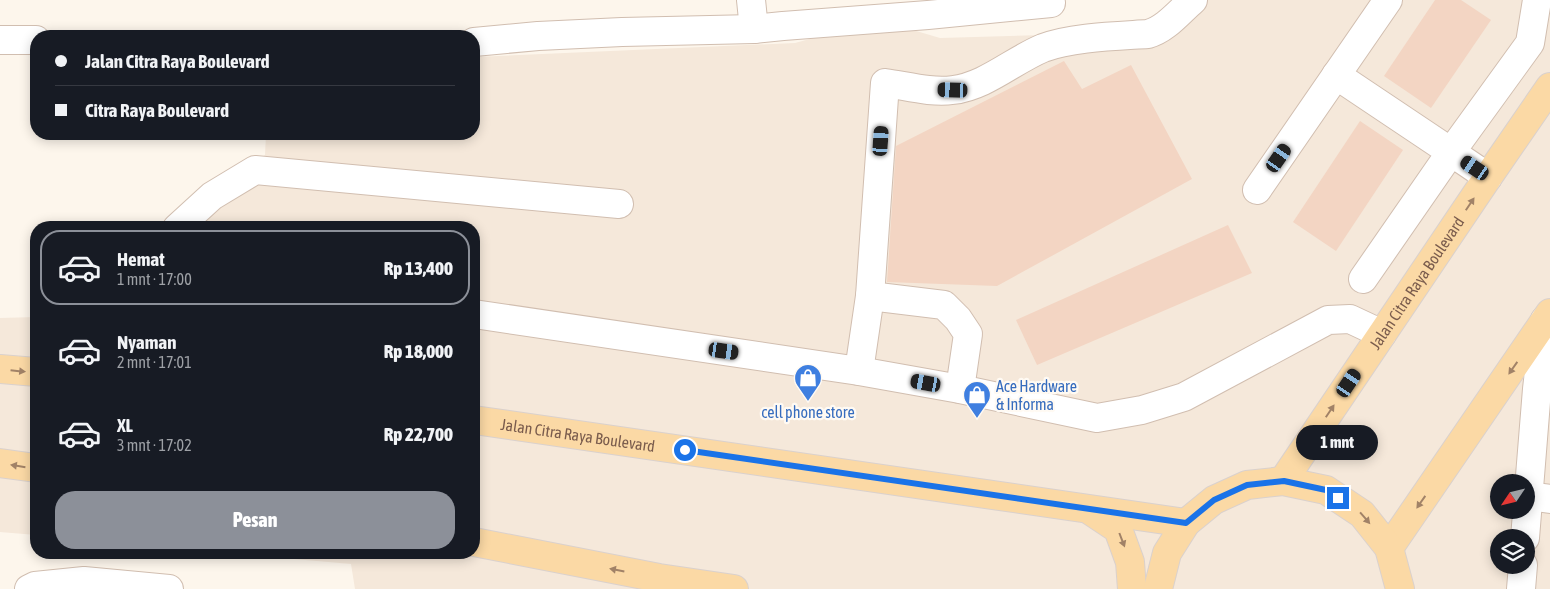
<!DOCTYPE html>
<html lang="id">
<head>
<meta charset="utf-8">
<style>
  body { margin:0; font-family:"Asap Condensed",sans-serif; background:#20242c; color:#f1f3f6; height:100vh; display:flex; flex-direction:column; font-size:19px; white-space:nowrap }
  * { box-sizing:border-box; margin:0 }
  p { font-size:16px; color:#9ea1a6 }
  .icon { flex:none; width:28px; height:28px; fill:none; stroke:currentColor; stroke-width:2; stroke-linecap:round; stroke-linejoin:round }
  .map { position:relative; flex:1; overflow:hidden }
  .details { position:absolute; left:30px; top:221px; width:450px; height:338px; display:flex; flex-direction:column; background:#171b24; border-radius:20px; box-shadow:0 2px 12px #0003 }
  .details>* { flex:none }
  .top-card { position:absolute; left:30px; top:30px; width:450px; height:110px; border-radius:20px; box-shadow:0 2px 12px #0003; display:grid; align-content:center; height:110px; padding:0 25px; background:#171b24 }
  .needle { width:32px; rotate:235deg }
  .buttons { position:absolute; left:1490px; top:474px; display:grid; gap:10px }
  .buttons a { display:grid; place-items:center; width:45px; height:45px; border-radius:50%; background:#171b24; box-shadow:0 2px 12px #0003; font-size:25px }
  .end { position:absolute; width:22px; height:22px; margin:-11px; border:6px solid #1a73e8; background:#fff; box-shadow:0 0 0 2px #fff }
  .from { border-radius:50% }
  .bubble { position:absolute; height:35px; border-radius:18px; background:#171b24; box-shadow:0 2px 12px #0003; font-size:16px; font-weight:800; line-height:35px; text-align:center }
  .car { position:absolute; width:15px; height:30px; margin:-15px -8px; border-radius:6px; box-shadow:0 0 4px 1px #0007; background:linear-gradient(#222 24%,#8ab4d8 0 40%,#222 0 76%,#8ab4d8 0 86%,#222 0) }
  .top-card b { display:flex; align-items:center; gap:18px; height:48px; font-size:19px }
  .top-card b+b { border-top:1px solid #363941 }
  .top-card i { width:12px; height:12px; background:#f1f3f6 }
  ul { padding:9px 0 0; list-style:none }
  li { display:flex; align-items:center; gap:15px; height:75px; margin:0 10px 8px; padding:0 15px; border:2px solid transparent; border-radius:20px }
  li div { flex:1 }
  li b { display:block; font-size:19px }
  li em { font-style:normal; font-weight:800 }
  li.selected { border-color:#8c9099 }
  li>.icon { width:45px; height:45px; stroke-width:1.5 }
  .button { display:flex; gap:10px; margin-top:auto; padding:10px 25px }
  .button a { flex:1; height:58px; border-radius:20px; background:#8c9099; color:#fff; font-size:20px; font-weight:800; line-height:58px; text-align:center }
  .map>svg:first-child { display:block }
  .residential { fill:#f5e8da; fill-rule:evenodd }
  .building { fill:#f3d5c3 }
  .lines { fill:none; stroke-linecap:round; stroke-linejoin:round }
  .minor-casing { stroke:#d1beb0; stroke-width:30 }
  .major-casing { stroke:#dad1cd; stroke-width:30 }
  .minor { stroke:#fff; stroke-width:28 }
  .major { stroke:#fbd9a5; stroke-width:28 }
  .oneway { fill:#a18267 }
  .route { stroke:#1a73e8; stroke-width:6 }
  .labels { text-anchor:middle; stroke-width:4.5; stroke-linejoin:round; paint-order:stroke }
  .street-label { font-size:16px; fill:#7a5c4d; stroke:#fffaf3 }
  .shop-label { font-size:16px; fill:#366cbe; stroke:#fffaf3; text-anchor:start }
</style>
</head>
<body>
<div class="map">
<svg width="1550" height="589" viewBox="0 0 1550 589">
  <rect width="100%" height="100%" fill="#fdf6ec"/>
  <g class="residential">
    <path d="M1177,0H1550V589H355L351,564L227,553L474,552V228H165L265,155L266,134H474V57L795,43L879,20L940,38L1153,32ZM1499,482H1526V510H1499ZM1499,538H1526V565H1499Z"/>
    <path d="M36,317V535L0,532V318Z"/>
  </g>
  <g class="building">
    <path d="M1435,0H1461L1491,20L1431,108L1384,76Z"/>
    <path d="M1064,61L1082,89L1131,65L1192,179L997,286L887,282L896,146Z"/>
    <path d="M1360,121L1403,150L1336,251L1293,222Z"/>
    <path d="M1228,225L1252,273L1037,365L1016,320Z"/>
  </g>
  <g class="lines">
    <defs>
      <g id="minor">
        <path d="M751,0L754,29"/>
        <path d="M0,40H36"/>
        <path d="M474,42L538,36L622,32L754,29L783,26L928,15L1051,3"/>
        <path d="M1336,75L1451,152L1363,279"/>
        <path d="M1488,177L1451,152L1530,43L1537,0"/>
        <path d="M1257,190L1388,0"/>
        <path d="M177,228L212,196L255,170L619,204"/>
        <path d="M870,296L944,305L958,319L968,334L960,389"/>
        <path d="M474,314L859,371L960,389L1097,418L1142,410L1184,397L1328,320L1350,319L1382,334"/>
        <path d="M859,371L870,296L885,83C907,86 931,93 953,90C986,86 1012,61 1043,48C1071,37 1118,36 1148,34C1166,29 1179,12 1193,0"/>
        <path d="M1528,496L1550,499"/>
        <path d="M1525,538L1537,389L1545,320"/>
        <path d="M29,589L35,586L84,581L169,589"/>
        <path d="M1521,589L1523,565"/>
      </g>
      <g id="major">
        <path d="M0,369L36,372"/>
        <path id="s1" d="M474,420L1186,523"/>
        <path d="M0,463L36,468"/>
        <path id="s2" d="M1283,481L1488,177L1550,87"/>
        <path d="M1091,511L1118,529L1130,562L1132,589"/>
        <path d="M474,542L659,578L734,589"/>
        <path d="M1389,548L1550,313"/>
        <path d="M1158,589L1167,553L1186,523L1214,500L1247,485L1283,481L1326,490L1362,514L1389,548L1400,589"/>
      </g>
    </defs>
    <use href="#minor" class="minor-casing"/>
    <use href="#major" class="major-casing"/>
    <use href="#minor" class="minor"/>
    <use href="#major" class="major"/>
  </g>
  <defs><path id="oneway-solid" d="M-6-.8H1V-3.2L6.5 0L1 3.2V.8H-6Z" transform="scale(1.25)"/></defs>
  <g class="oneway">
    <use href="#oneway-solid" transform="translate(1470 204) rotate(-56)"/>
    <use href="#oneway-solid" transform="translate(1513 368) rotate(125)"/>
    <use href="#oneway-solid" transform="translate(18 371) rotate(6)"/>
    <use href="#oneway-solid" transform="translate(1330 411) rotate(-56)"/>
    <use href="#oneway-solid" transform="translate(18 466) rotate(-171)"/>
    <use href="#oneway-solid" transform="translate(1421 502) rotate(125)"/>
    <use href="#oneway-solid" transform="translate(1365 518) rotate(49)"/>
    <use href="#oneway-solid" transform="translate(1122 540) rotate(69)"/>
    <use href="#oneway-solid" transform="translate(617 570) rotate(-169)"/>
  </g>
  <g class="lines">
    <path class="route" d="M685,450L1186,523L1214,500L1247,485L1284,481L1326,490L1338,498"/>
  </g>
  <defs>
    <symbol id="shop-pin" viewBox="-11 -11 22 30"><path d="M0 17L-7.5 6A9.5 9.5 0 1 1 7.5 6Z" fill="#3f7fe0" stroke="#fffaf3"/><path d="M-5-2.5h2.3a2.7 3.5 0 0 1 5.4 0H5L5.5 6h-11ZM-1.5-2.5h3a1.5 2.3 0 0 0-3 0Z" fill="#fff"/></symbol>
  </defs>
  <g fill-rule="evenodd">
    <use href="#shop-pin" x="792" y="362" width="32" height="43"/>
    <use href="#shop-pin" x="961" y="379" width="32" height="43"/>
  </g>
  <g class="labels">
    <g class="street-label">
      <text dy="6" stroke="none"><textPath href="#s2" startOffset="239">Jalan Citra Raya Boulevard</textPath></text>
      <text dy="6" stroke="none"><textPath href="#s1" startOffset="105">Jalan Citra Raya Boulevard</textPath></text>
    </g>
    <g class="shop-label">
      <text x="996" y="392">Ace Hardware<tspan x="996" dy="18">&amp; Informa</tspan></text>
      <text x="808" y="418" text-anchor="middle">cell phone store</text>
    </g>
  </g>
</svg>
<div class="buttons">
<a><svg class="needle" viewBox="-14 -14 28 28"><path d="M0-13l5 13h-10z" fill="#e53935"/><path d="M0 13l5-13h-10z" fill="#9ea1a6"/></svg></a>
<a><svg class="icon" aria-label="layers" viewBox="0 0 24 24"><path d="M12 4l9 5-9 5-9-5zM3 14l9 5 9-5"/></svg></a>
</div>
<i class="end from" style="left:685px;top:450px"></i>
<i class="end" style="left:1338px;top:498px"></i>
<div class="bubble" style="left:1296px;top:425px;width:82px">1 mnt</div>
<i class="car" style="left:953px;top:90px;rotate:272deg"></i>
<i class="car" style="left:881px;top:141px;rotate:4deg"></i>
<i class="car" style="left:1279px;top:158px;rotate:35deg"></i>
<i class="car" style="left:1475px;top:168px;rotate:304deg"></i>
<i class="car" style="left:724px;top:351px;rotate:98deg"></i>
<i class="car" style="left:926px;top:383px;rotate:280deg"></i>
<i class="car" style="left:1349px;top:383px;rotate:34deg"></i>
<div class="top-card">
<b><i class="from"></i>Jalan Citra Raya Boulevard</b>
<b><i></i>Citra Raya Boulevard</b>
</div>
<section class="details">
<ul>
<li class="selected"><svg class="icon" aria-label="car" viewBox="0 0 24 24"><path d="M5 17H2v-5l4-1 3-4h7l3 4 3 1v5h-3M9 17h6M6 11h13"/><circle cx="7" cy="17" r="2"/><circle cx="17" cy="17" r="2"/></svg><div><b>Hemat</b><p>1 mnt · 17:00</p></div><em>Rp 13,400</em></li>
<li><svg class="icon" aria-label="car" viewBox="0 0 24 24"><path d="M5 17H2v-5l4-1 3-4h7l3 4 3 1v5h-3M9 17h6M6 11h13"/><circle cx="7" cy="17" r="2"/><circle cx="17" cy="17" r="2"/></svg><div><b>Nyaman</b><p>2 mnt · 17:01</p></div><em>Rp 18,000</em></li>
<li><svg class="icon" aria-label="car" viewBox="0 0 24 24"><path d="M5 17H2v-5l4-1 3-4h7l3 4 3 1v5h-3M9 17h6M6 11h13"/><circle cx="7" cy="17" r="2"/><circle cx="17" cy="17" r="2"/></svg><div><b>XL</b><p>3 mnt · 17:02</p></div><em>Rp 22,700</em></li>
</ul>
<div class="button"><a>Pesan</a></div>
</section>
</div>
</body>
</html>
